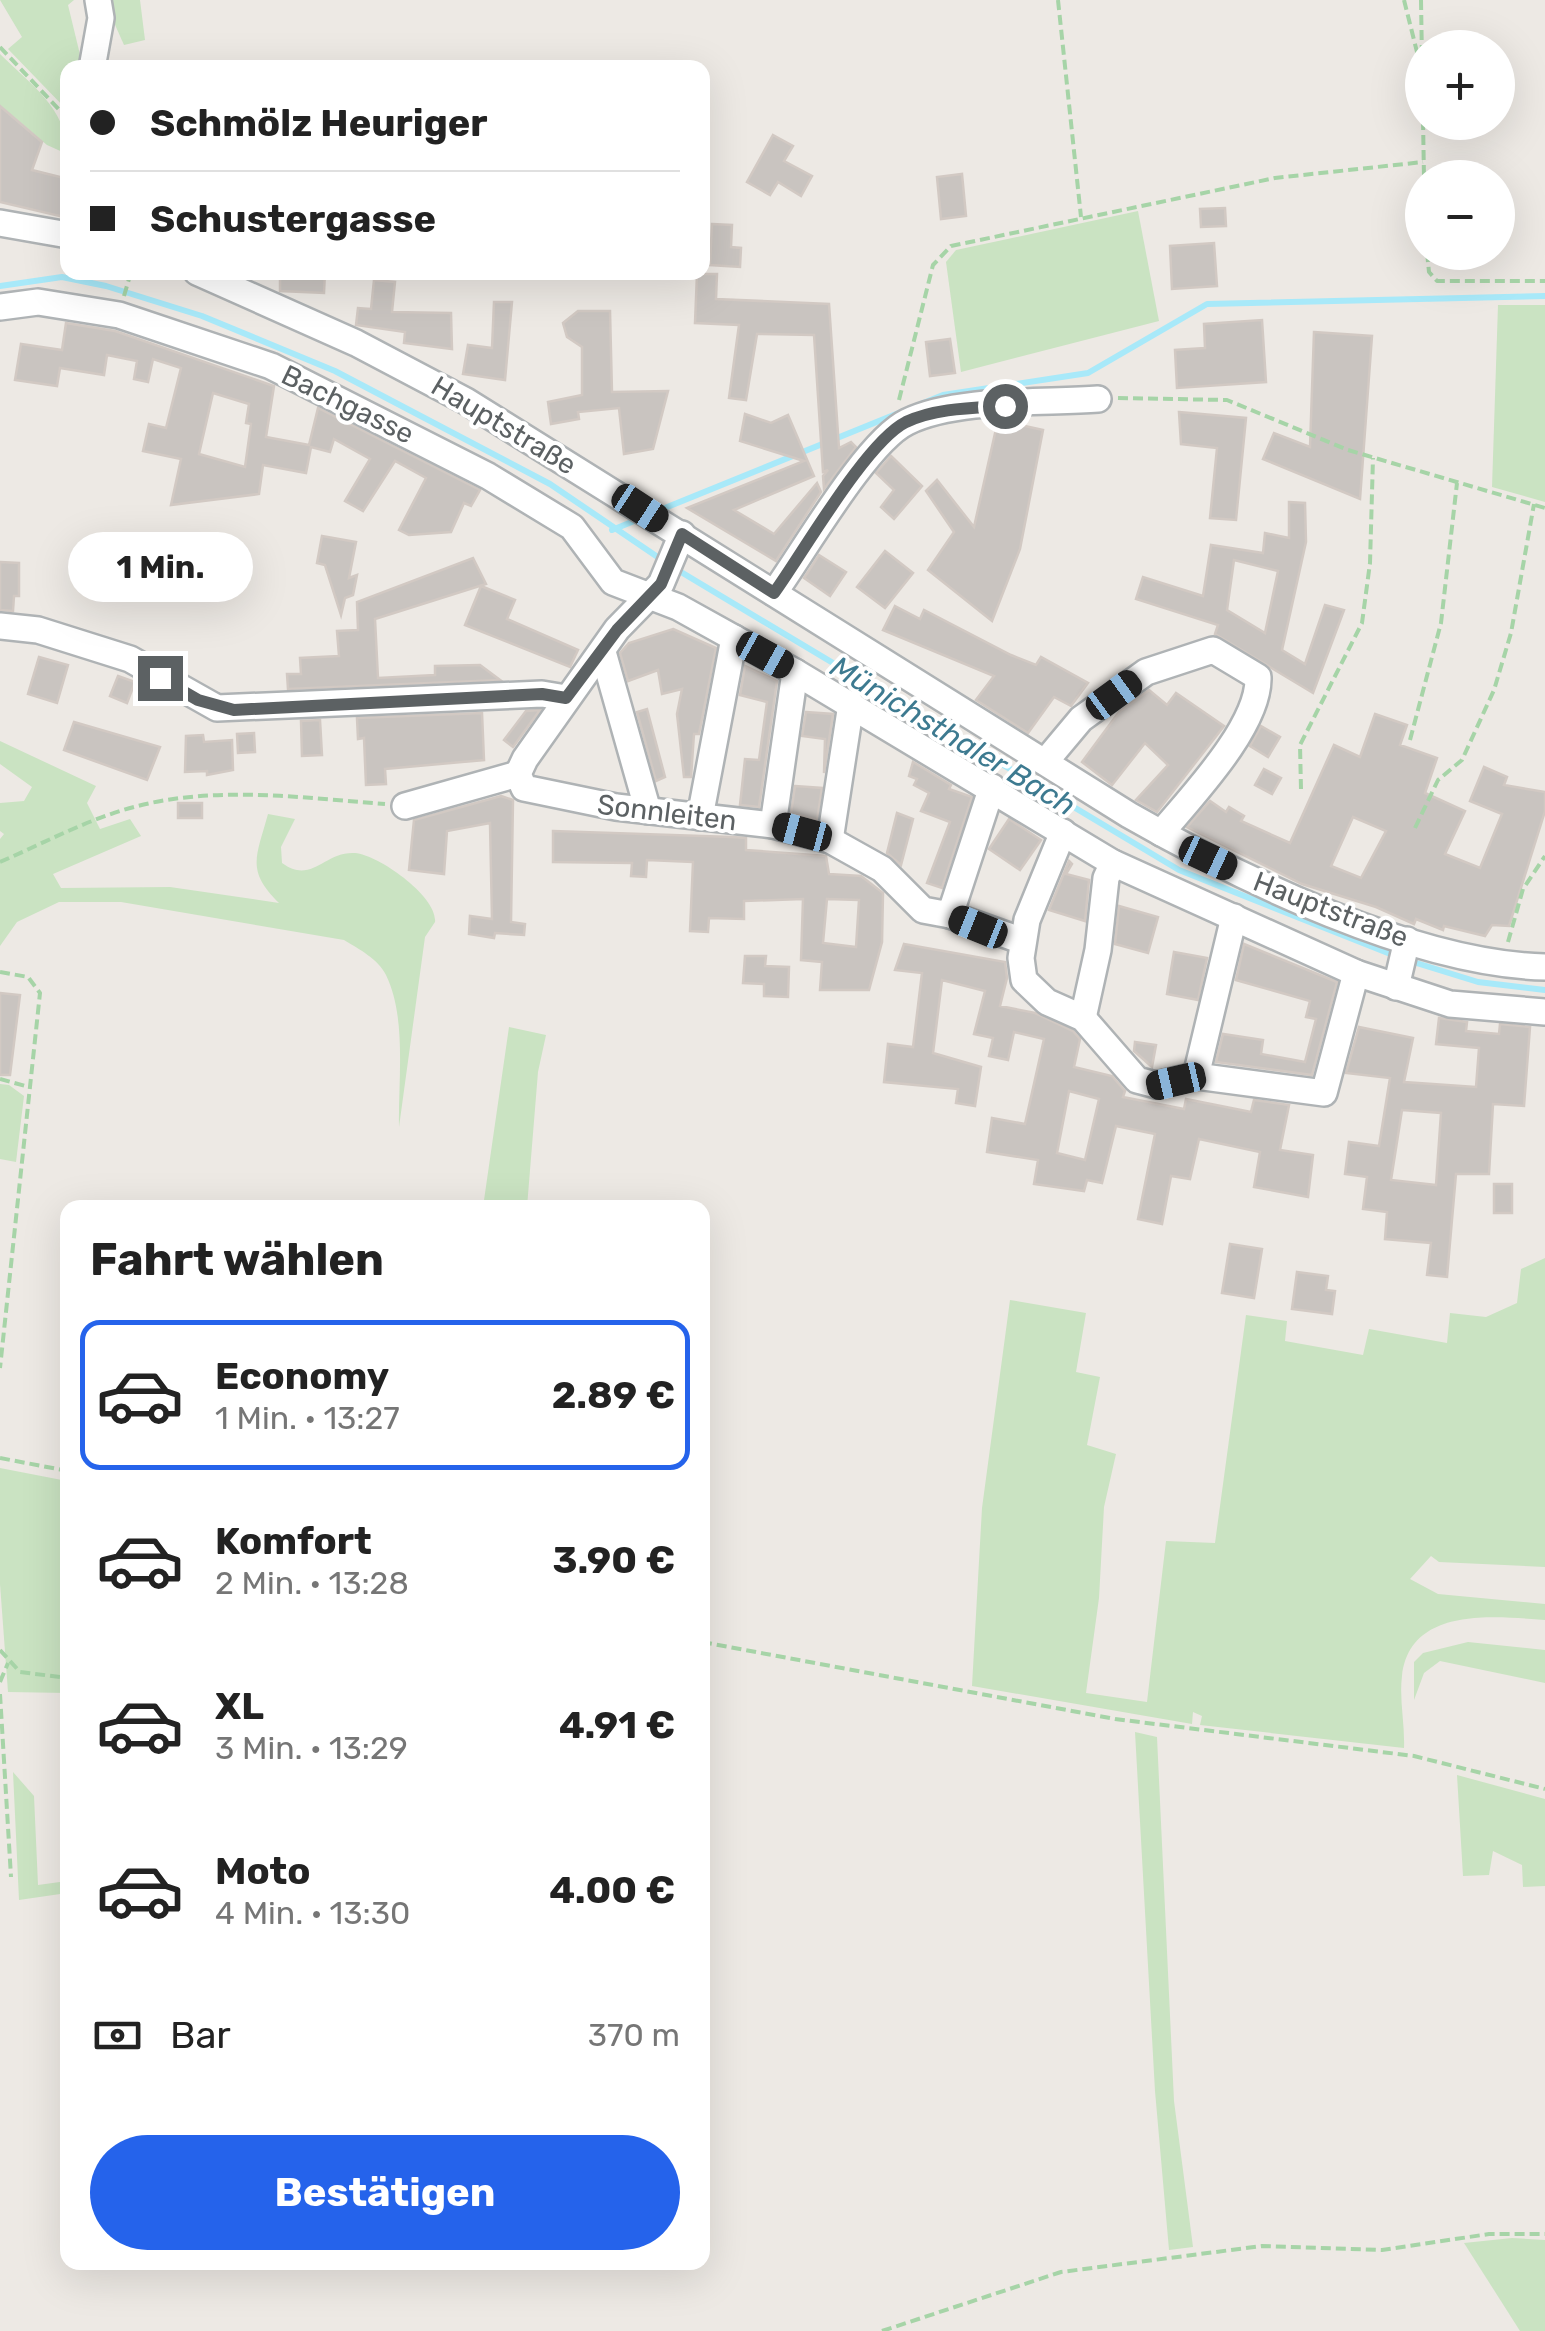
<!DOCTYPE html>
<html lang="de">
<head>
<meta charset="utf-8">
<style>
  body { margin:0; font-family:Rubik,sans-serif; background:#f2f2f2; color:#222; height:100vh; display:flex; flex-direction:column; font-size:38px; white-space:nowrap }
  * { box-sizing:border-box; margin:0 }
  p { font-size:32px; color:#767676 }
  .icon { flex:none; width:55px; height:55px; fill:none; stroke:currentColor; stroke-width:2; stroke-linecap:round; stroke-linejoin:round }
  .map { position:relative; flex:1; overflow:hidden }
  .sheet { position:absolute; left:60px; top:1200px; width:650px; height:1070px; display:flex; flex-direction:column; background:#fff; border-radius:20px; box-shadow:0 10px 40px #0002 }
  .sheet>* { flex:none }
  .banner { position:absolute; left:60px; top:60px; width:650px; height:220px; border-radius:20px; box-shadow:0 10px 40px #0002; display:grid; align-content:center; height:220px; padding:0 30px; background:#fff }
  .controls { position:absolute; left:1405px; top:30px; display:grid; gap:20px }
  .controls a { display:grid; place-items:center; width:110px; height:110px; border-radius:50%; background:#fff; box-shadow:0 10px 40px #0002; font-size:50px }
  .end { position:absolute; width:45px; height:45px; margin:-22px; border:12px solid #5c6163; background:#fff; box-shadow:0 0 0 5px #fff }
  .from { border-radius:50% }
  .bubble { position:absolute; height:70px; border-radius:35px; background:#fff; box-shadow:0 10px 40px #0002; font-size:32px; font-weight:700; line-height:70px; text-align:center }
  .car { position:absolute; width:30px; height:60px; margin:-30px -15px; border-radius:12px; box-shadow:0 0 8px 2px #0007; background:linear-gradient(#222 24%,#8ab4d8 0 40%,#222 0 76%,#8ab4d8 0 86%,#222 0) }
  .banner b { display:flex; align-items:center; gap:35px; height:95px; font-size:38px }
  .banner b+b { border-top:2px solid #e0e0e0 }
  .banner i { width:25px; height:25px; background:#222 }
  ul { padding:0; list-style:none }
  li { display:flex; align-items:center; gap:30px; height:150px; margin:0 20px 15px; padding:0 10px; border:5px solid transparent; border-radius:20px }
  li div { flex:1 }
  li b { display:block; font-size:38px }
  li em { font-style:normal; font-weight:700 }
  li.current { border-color:#2563eb }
  li>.icon { width:90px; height:90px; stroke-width:1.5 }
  h2 { padding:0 30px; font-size:45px; line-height:120px }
  .pay { display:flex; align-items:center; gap:25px; height:110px; padding:0 30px; font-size:38px }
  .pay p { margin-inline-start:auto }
  .action { display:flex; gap:20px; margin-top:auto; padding:20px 30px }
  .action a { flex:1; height:115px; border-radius:60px; background:#2563eb; color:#fff; font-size:40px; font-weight:700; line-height:115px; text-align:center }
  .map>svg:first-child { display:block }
  .green { fill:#cae3c2 }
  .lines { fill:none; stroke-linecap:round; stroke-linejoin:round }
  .stream { stroke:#a8e9f9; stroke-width:6 }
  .building { fill:#c9c4c0; stroke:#d2c9c3; stroke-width:2.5; fill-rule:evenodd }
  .minor-casing { stroke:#afb3b5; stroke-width:30 }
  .path { stroke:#a6d4a7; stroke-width:4; stroke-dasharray:10 5; stroke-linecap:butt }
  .minor { stroke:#fff; stroke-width:25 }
  .route { stroke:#5c6163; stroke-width:12 }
  .labels { text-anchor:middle; stroke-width:8; stroke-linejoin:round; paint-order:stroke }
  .street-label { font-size:28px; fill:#5c6163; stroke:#fff }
  .water-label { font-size:30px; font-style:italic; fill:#3d7a90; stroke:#fff }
</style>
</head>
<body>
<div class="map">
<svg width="1545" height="2331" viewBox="0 0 1545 2331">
  <rect width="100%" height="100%" fill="#ede9e4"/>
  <g class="green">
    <path d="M0,0H74L68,5L83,67L68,68L67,110L8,49L22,37Z"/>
    <path d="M104,0H140L145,40L124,45Z"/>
    <path d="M0,54C30,84 68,109 67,154L47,145L0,105Z"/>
    <path d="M1138,211L1159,321L961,372L946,262L956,250Z"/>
    <path d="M1498,305H1545V502L1492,487Z"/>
    <path d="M0,741L96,786L87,803L100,829L130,819L141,836L53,874L61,888L170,887L279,903C246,870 256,858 268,814L295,819L281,847L282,863C312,885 324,851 355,853C379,855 438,897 435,922L425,937L399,1127C398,1081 407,1018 386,975C378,959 359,949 344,940L121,902H59L17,922L0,946V839L4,834L0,831V803L24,801L32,787L0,764Z"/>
    <path d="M509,1027L546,1035L538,1072L527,1207H483Z"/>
    <path d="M0,1084L9,1085L24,1096L16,1162L0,1159Z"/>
    <path d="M1545,1258V1567L1439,1562L1431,1556L1410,1579L1438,1594L1545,1604V1620C1492,1616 1410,1607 1402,1676C1399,1699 1405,1724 1404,1748L1200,1725L1202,1716L1193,1712L1192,1724L972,1686L982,1508L1010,1300L1086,1313L1076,1372L1100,1377L1087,1445L1116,1454L1104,1507L1099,1598L1086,1693L1147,1702L1166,1541L1215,1543L1246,1315L1287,1321L1285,1341L1363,1355L1369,1329L1447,1343L1450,1313L1486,1317L1517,1303L1521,1269Z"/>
    <path d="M0,1468L67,1481V1693L8,1692L0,1584Z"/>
    <path d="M1468,1642L1545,1650V1683L1440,1661L1424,1673L1414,1700V1662L1423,1653Z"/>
    <path d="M1135,1732L1157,1737L1174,2101L1193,2247L1169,2250L1155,2091Z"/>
    <path d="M13,1772L34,1796L38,1885L67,1881V1893L19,1900Z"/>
    <path d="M1457,1775L1545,1799V1886L1523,1887L1522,1865L1493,1851L1489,1875L1463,1876Z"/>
    <path d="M1512,2238L1545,2240V2331H1520L1464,2243Z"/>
  </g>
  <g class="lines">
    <g class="stream">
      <path d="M0,286L62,277L106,286L202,316L335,371L550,484L665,562"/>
      <path d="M655,512L943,395L1088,373L1207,304L1545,296"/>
      <path d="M612,530L639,519"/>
      <path d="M676,569L1179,870L1398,957"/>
      <path d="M1410,961L1478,982L1545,990"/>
    </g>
  </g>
  <g class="building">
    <path d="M0,106L42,142L32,170L68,179V218L0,202Z"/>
    <path d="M773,135L793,146L784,161L812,176L801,196L778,182L770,195L747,182Z"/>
    <path d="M962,174L966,216L941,219L937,177Z"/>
    <path d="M1225,208L1226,226L1201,227L1200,209Z"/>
    <path d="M712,224L732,225L731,247L741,248L740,267L710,265Z"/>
    <path d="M1214,243L1217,286L1172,289L1170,246Z"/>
    <path d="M280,272H325L324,293L280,291Z"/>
    <path d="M697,274H717L716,299L829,304L839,448L851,442L856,447L824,489L823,476L828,470L823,472L814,335L757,334L746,400L729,398L739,325L695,323Z"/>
    <path d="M374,280L395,282L392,312L451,313L452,349L404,343L405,332L356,325L358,308L371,309Z"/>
    <path d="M494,302H512L505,380L463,374L468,345L492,348Z"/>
    <path d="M578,311H610L612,392L668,391L653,449L624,454L619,408L578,412L579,419L551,424L548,402L582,395V347L567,337L563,323Z"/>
    <path d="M1262,320L1266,382L1177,388L1175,350L1205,348L1204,324Z"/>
    <path d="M66,323L115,331L274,386L266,437L309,445L318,408L480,490L471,506L464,503L451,532L409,535L399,530L426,478L395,461L363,511L345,501L370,459L334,439L330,452L311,447L306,473L263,465L259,494L171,505L181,459L143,451L149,424L166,428L181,368L153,359L148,382L134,379L137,361L107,355L104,375L60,368L57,386L15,380L21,344L62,350ZM213,393L249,404L246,423L251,424L245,467L199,454Z"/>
    <path d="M1314,332L1372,336L1360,499L1263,459L1274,433L1310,447Z"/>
    <path d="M950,339L955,373L930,376L926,342Z"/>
    <path d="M1179,412L1246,418L1236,520L1210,518L1217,448L1181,444Z"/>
    <path d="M745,414L771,423L788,415L814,476L734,510L774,534L817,483L821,492L776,561L687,508L804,461L740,441Z"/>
    <path d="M998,420L1043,430L1020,549L992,621L928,570L954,532L926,491L937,480L974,527Z"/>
    <path d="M891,456L922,486L894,519L881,507L894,490L876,473Z"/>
    <path d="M1289,502L1305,503L1306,542L1282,650L1305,664L1325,605L1344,610L1313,693L1215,634L1218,625L1136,599L1143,577L1203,596L1211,545L1263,553L1265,533L1289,538ZM1234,560L1278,571L1265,633L1227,610Z"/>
    <path d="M322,536L356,542L349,578L357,575L353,595L345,598L341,615L325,565L317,563Z"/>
    <path d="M885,551L913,573L885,608L857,587Z"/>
    <path d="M234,554L238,584L226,586L227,593L195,597L190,561Z"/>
    <path d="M819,555L846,572L830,596L804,578Z"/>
    <path d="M473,558L486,584L375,619L378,678L435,675V666L480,665L500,680L288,689L287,674H301L300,658L339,656L337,631L358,630L357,602Z"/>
    <path d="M0,562L19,563V596H14L13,611L0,610Z"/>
    <path d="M481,586L515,600L507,619L578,650L570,667L465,625Z"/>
    <path d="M895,606L920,619L924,610L1011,655L1036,665L1041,657L1088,683L1071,706L1054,697L1028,733L976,700L994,676L883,630Z"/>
    <path d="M673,629L716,648L699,734H694L691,777H684L677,714L682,689L662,694L658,670L628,681L620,653L629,643Z"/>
    <path d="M39,657L68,665L57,703L28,694Z"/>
    <path d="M745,666L777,681L759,807L740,805L745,759L759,760L767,702L740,695Z"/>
    <path d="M118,676L135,682L127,703L110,696Z"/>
    <path d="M1149,690L1167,705L1176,693L1224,726L1157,812L1136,800L1168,765L1145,743L1112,785L1082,762L1119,712Z"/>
    <path d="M647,709L665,777L656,781L637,712Z"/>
    <path d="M540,710L513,747L504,740L526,711Z"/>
    <path d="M806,712L833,714L824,773L825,739L802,736Z"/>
    <path d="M482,713L484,760L385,769L386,784L366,785L364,738L358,739L357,718Z"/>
    <path d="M1375,714L1407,725L1400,745L1437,758L1425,793L1465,811L1445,854L1480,868L1502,814L1470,801L1484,767L1507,777L1504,785L1545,792V811L1509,926L1492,925L1485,936L1444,926L1443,930L1416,919L1414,924L1376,907L1302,884L1187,827L1210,801L1226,812L1229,807L1244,816L1241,821L1290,843L1334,745L1360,757ZM1353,817L1386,831L1361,878L1331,866Z"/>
    <path d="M320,720L322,755L302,756L301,721Z"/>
    <path d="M74,722L160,747L147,780L64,750Z"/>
    <path d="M1261,726L1280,737L1268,757L1250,746Z"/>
    <path d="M254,733L255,752L238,753L237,734Z"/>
    <path d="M203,735L204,742L232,740L233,770L207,775V771L185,772L186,736Z"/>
    <path d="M913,762L951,785L949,789L972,797L942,888L927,883L950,822L921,811L929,793L914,785L917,779L909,776Z"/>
    <path d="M1264,769L1281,778L1272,794L1255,785Z"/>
    <path d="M795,786L822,788L817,820L791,813Z"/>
    <path d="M501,796L513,800L511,922L525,924L524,935L495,933L494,938L469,934L470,916L492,919L490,823L447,831L444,874L409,870L414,820Z"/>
    <rect x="178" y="803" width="24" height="15"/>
    <path d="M897,813L913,819L901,865L887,853Z"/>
    <path d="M1009,819L1041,840L1020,870L989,849Z"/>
    <path d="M553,831L732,837L746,838V850L826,856L829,874L861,876L883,893L882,942L869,990H820L822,962L801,960L803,899L744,901V919L709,918L708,932L690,931L693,862L647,860L646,877L631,876L632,863L553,862ZM827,899L859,900L856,947L823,943Z"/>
    <path d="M1069,861L1072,864L1066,874L1089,880L1085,921L1049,910Z"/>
    <path d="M1119,906L1158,917L1148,953L1115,944Z"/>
    <path d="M904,944L1005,962L1007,978L1000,1006L1035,1013L1073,1031L1080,1039L1074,1067L1112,1076L1125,1091L1123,1097L1184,1109L1186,1099L1251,1112L1254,1100L1289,1105L1280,1150L1313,1155L1308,1197L1254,1187L1260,1152L1199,1139L1190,1179L1171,1176L1162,1224L1138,1219L1155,1134L1116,1126L1102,1183L1087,1180L1084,1191L1034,1184L1038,1160L987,1152L992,1118L1025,1124L1044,1039L1014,1032L1008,1060L989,1056L993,1038L974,1034L985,991L942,980L933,1053L981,1067L975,1106L956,1103L958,1089L884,1082L888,1044L913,1047L922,973L895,970ZM1069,1091L1099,1099L1085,1160L1057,1153Z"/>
    <path d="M1244,944L1337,982L1312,1075L1216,1062L1223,1034L1263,1040L1261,1054L1305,1062L1316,1019L1306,1017L1310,1001L1236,980Z"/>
    <path d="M1174,952L1207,958L1198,1000L1167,994Z"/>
    <path d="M745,956H766L765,966L789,967L788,997L764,996V984L743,983Z"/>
    <path d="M0,993L20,995L10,1075H0Z"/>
    <path d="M1439,1018L1467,1022L1466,1031L1499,1034L1500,1024L1530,1027L1524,1106L1493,1104L1489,1174H1456L1447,1277L1427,1275L1431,1243L1385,1239L1387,1212L1363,1209L1367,1177L1345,1174L1349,1142L1379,1146L1390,1078L1346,1073L1359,1027L1413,1038L1404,1082L1476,1087L1479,1048L1436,1044ZM1402,1110L1441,1113L1436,1185L1391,1180Z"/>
    <path d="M1135,1042L1156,1045L1152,1067L1134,1051Z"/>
    <rect x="1494" y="1184" width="18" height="29"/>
    <path d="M1230,1244L1262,1249L1254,1298L1222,1293Z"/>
    <path d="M1297,1272L1328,1276L1326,1290L1335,1291L1332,1314L1292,1309Z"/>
  </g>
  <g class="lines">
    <defs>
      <g id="minor">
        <path d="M92,68L101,18L98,0"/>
        <path d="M0,223L68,235"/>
        <path d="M197,272L356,343L466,401L1129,815C1241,879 1415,964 1545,967"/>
        <path d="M0,307L38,302L119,315L271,366L488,476L572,527L613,582L678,607L795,672L1113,863L1356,973L1450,1004L1545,1012"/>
        <path d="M682,534L661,584L617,629L525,759L518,774L524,788L616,807L773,825L830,840L882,869L923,910L950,915L992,787"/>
        <path d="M774,593C803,553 866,442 907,422C956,398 1042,403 1098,399"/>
        <path d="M0,626L38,630L130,659L217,708L542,694L566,698"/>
        <path d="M603,652L648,811"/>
        <path d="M1045,762L1081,719L1146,672L1213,650L1258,677C1260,725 1192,796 1161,833"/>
        <path d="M405,806L518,774"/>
        <path d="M700,817L734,638"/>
        <path d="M773,825L795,672"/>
        <path d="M1063,832L1027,920L1021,958L1024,980L1047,1002L1083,1018L1137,1080L1156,1085L1196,1076L1324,1093L1356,973"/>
        <path d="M830,840L851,704"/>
        <path d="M950,915L1023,941"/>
        <path d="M1396,987L1407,940"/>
        <path d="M1083,1018L1098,950L1106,878L1113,863"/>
        <path d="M1196,1076L1234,917"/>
      </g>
    </defs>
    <use href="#minor" class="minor-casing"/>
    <g class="path">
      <path d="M1058,0L1081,217"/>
      <path d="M1404,0L1419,60"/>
      <path d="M1421,0L1424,178"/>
      <path d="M0,47L68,119"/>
      <path d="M1427,252L1429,272L1437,281H1545"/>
      <path d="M124,296L131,272"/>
      <path d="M1118,398L1227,400L1348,450L1545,508"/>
      <path d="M899,400L933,265L951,246L1275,178L1423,162"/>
      <path d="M1410,740L1441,623L1457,483"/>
      <path d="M1301,789L1300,745L1362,623L1370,563L1373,458"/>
      <path d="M1415,828L1438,780L1462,760L1494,690L1511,633L1534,504"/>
      <path d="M0,862C44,843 88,819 134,807C215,785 303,798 385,804"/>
      <path d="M1508,942L1523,889L1545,856"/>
      <path d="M0,972L28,977L40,993L0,1368"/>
      <path d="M0,1079L29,1087"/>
      <path d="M0,1458L68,1471"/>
      <path d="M702,1642L1115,1719L1414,1756L1545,1789"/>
      <path d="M0,1650L20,1672L68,1678"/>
      <path d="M0,1682L8,1663"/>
      <path d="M0,1694L11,1877"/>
      <path d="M882,2331L1061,2272L1262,2246L1382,2250L1489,2234H1545"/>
    </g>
    <use href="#minor" class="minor"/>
  </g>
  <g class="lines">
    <path class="route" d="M160,678L198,700L234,710L542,694L566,698L617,630L661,584L682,534L774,593C803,553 866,442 906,422C936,408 972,408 1005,406"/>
  </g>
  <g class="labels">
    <g class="street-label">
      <text transform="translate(348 404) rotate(26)" y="10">Bachgasse</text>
      <text transform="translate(504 425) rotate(31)" y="10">Hauptstraße</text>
      <text transform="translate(667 812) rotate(7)" y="10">Sonnleiten</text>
      <text transform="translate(1331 909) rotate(21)" y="10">Hauptstraße</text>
    </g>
    <g class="water-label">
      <text transform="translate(953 736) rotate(31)" y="10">Münichsthaler Bach</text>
    </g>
  </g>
</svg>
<div class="controls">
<a>+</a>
<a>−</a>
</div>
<i class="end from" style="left:1005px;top:406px"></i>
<i class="end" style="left:160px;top:678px"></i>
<div class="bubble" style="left:68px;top:532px;width:185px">1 Min.</div>
<i class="car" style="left:640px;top:508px;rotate:123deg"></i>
<i class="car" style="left:765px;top:655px;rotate:119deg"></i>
<i class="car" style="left:1114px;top:695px;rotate:54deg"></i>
<i class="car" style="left:802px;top:832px;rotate:285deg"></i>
<i class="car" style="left:1208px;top:858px;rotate:115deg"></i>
<i class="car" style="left:978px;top:927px;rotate:292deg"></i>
<i class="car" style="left:1176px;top:1081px;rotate:257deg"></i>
<div class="banner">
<b><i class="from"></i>Schmölz Heuriger</b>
<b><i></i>Schustergasse</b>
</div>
<section class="sheet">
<h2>Fahrt wählen</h2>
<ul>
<li class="current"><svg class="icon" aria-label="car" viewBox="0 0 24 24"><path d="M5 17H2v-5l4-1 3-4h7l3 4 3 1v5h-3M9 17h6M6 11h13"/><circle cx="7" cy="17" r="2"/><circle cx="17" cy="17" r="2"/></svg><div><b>Economy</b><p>1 Min. · 13:27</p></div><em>2.89 €</em></li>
<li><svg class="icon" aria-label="car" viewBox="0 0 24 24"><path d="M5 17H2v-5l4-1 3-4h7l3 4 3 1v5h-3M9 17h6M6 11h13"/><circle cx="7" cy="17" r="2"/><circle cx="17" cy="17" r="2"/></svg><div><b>Komfort</b><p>2 Min. · 13:28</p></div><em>3.90 €</em></li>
<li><svg class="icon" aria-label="car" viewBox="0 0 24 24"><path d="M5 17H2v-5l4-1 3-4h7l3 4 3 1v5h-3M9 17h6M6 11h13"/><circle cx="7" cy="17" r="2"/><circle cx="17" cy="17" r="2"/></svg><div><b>XL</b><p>3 Min. · 13:29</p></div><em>4.91 €</em></li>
<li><svg class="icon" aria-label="car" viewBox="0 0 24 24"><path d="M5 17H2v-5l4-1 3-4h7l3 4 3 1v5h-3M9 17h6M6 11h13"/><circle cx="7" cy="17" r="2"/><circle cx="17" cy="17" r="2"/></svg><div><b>Moto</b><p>4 Min. · 13:30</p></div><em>4.00 €</em></li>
</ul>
<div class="pay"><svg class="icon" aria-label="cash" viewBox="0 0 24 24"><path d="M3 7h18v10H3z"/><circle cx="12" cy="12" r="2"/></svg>Bar<p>370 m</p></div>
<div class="action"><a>Bestätigen</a></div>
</section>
</div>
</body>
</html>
